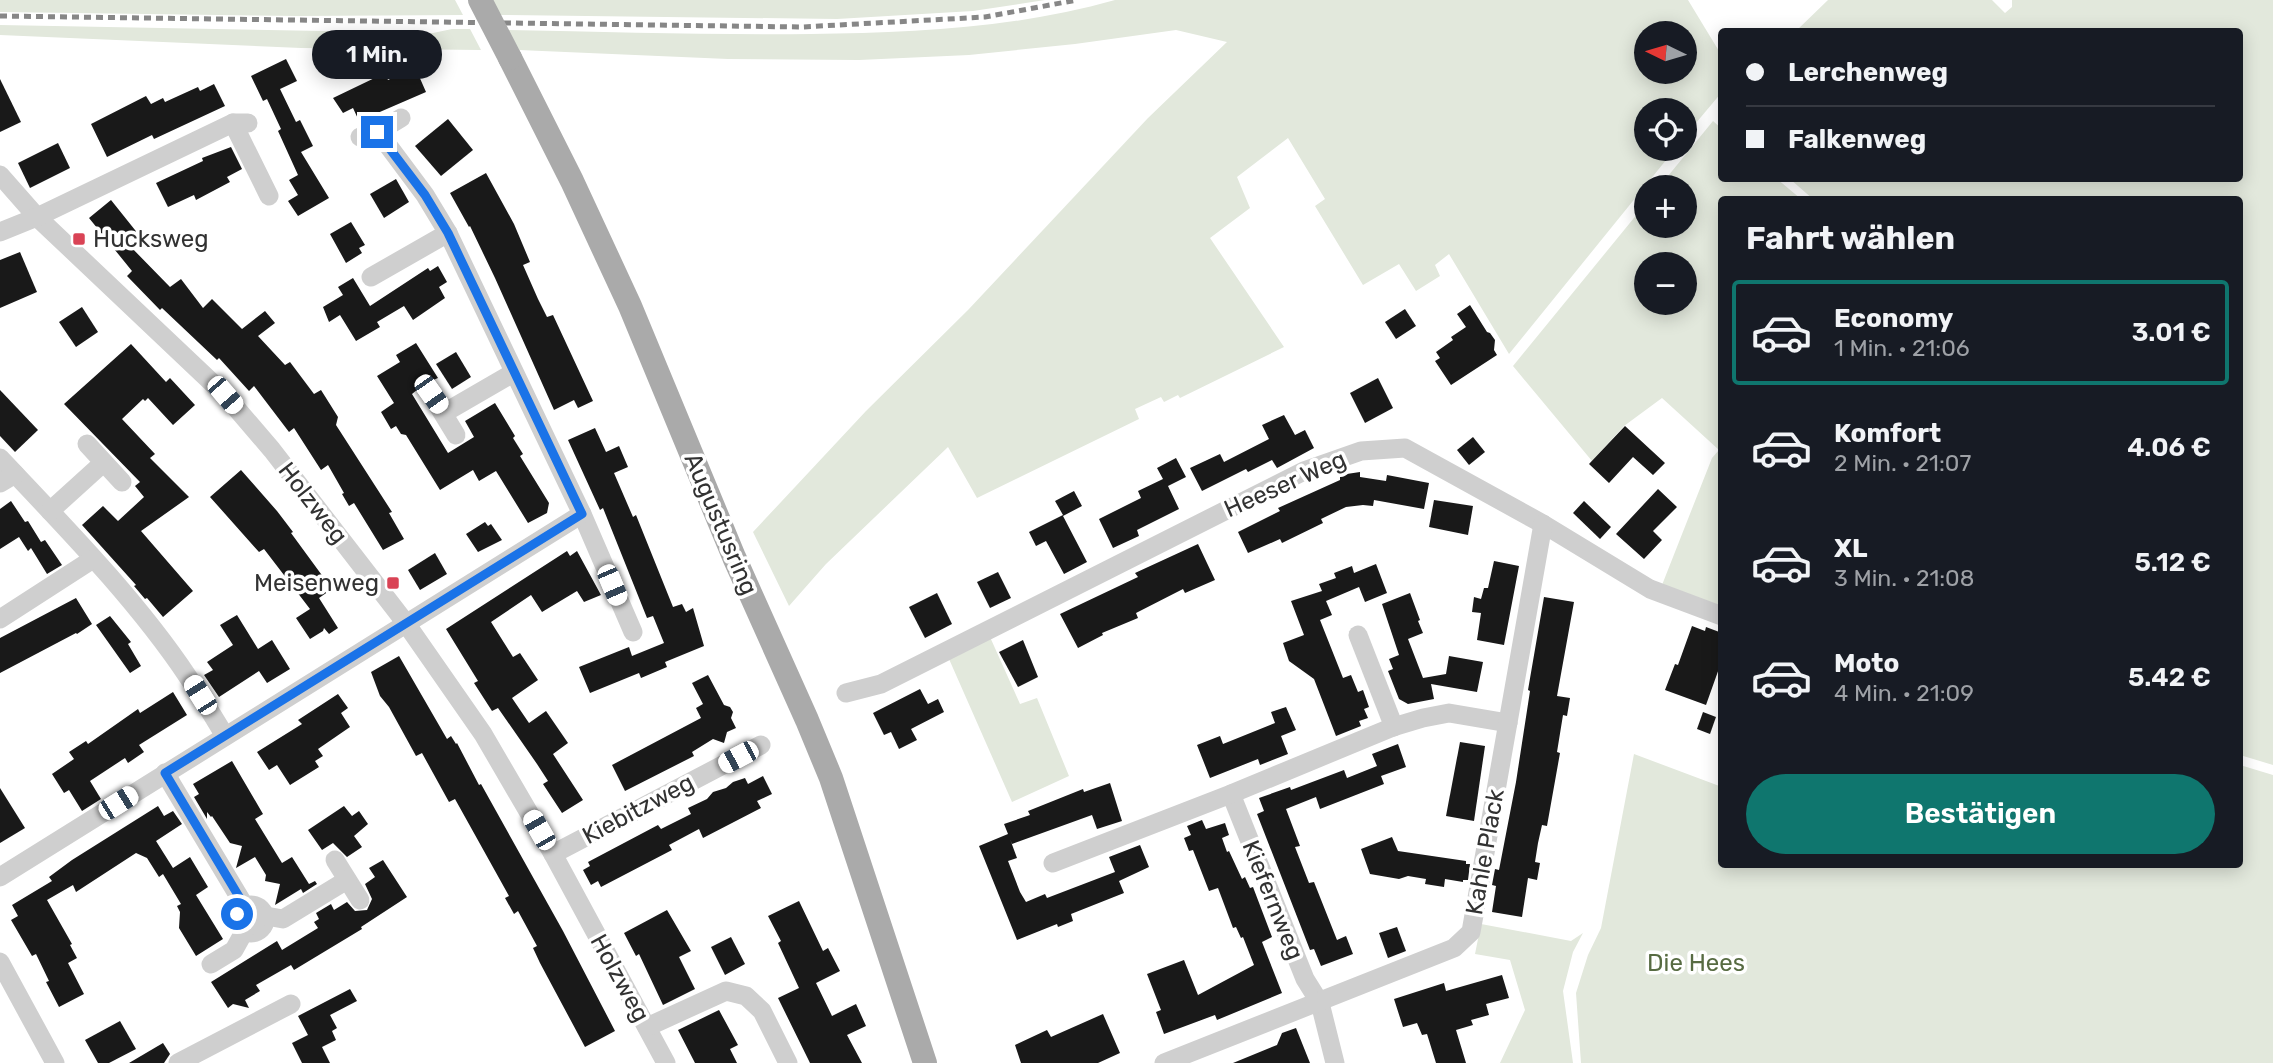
<!DOCTYPE html>
<html lang="de">
<head>
<meta charset="utf-8">
<style>
  body { margin:0; font-family:Rubik,sans-serif; background:#20242c; color:#f1f3f6; height:100vh; display:flex; flex-direction:column; font-size:26px; white-space:nowrap }
  * { box-sizing:border-box; margin:0 }
  p { font-size:23px; color:#9ea1a6 }
  .icon { flex:none; width:38px; height:38px; fill:none; stroke:currentColor; stroke-width:2; stroke-linecap:round; stroke-linejoin:round }
  .map { position:relative; flex:1; overflow:hidden }
  .details { position:absolute; left:1718px; top:196px; width:525px; height:672px; display:flex; flex-direction:column; background:#171b24; border-radius:7px; box-shadow:0 4px 18px #0003 }
  .details>* { flex:none }
  .top-card { position:absolute; left:1718px; top:28px; width:525px; height:154px; border-radius:7px; box-shadow:0 4px 18px #0003; display:grid; align-content:center; height:154px; padding:0 28px; background:#171b24 }
  .needle { width:46px; rotate:275deg }
  .tools { position:absolute; left:1634px; top:21px; display:grid; gap:14px }
  .tools a { display:grid; place-items:center; width:63px; height:63px; border-radius:50%; background:#171b24; box-shadow:0 4px 18px #0003; font-size:35px }
  .end { position:absolute; width:32px; height:32px; margin:-16px; border:9px solid #1a73e8; background:#fff; box-shadow:0 0 0 4px #fff }
  .from { border-radius:50% }
  .bubble { position:absolute; height:49px; border-radius:24px; background:#171b24; box-shadow:0 4px 18px #0003; font-size:23px; font-weight:600; line-height:49px; text-align:center }
  .car { position:absolute; width:21px; height:42px; margin:-21px -10px; border-radius:9px; box-shadow:0 0 5px 2px #0007; background:linear-gradient(#fff 24%,#345 0 40%,#fff 0 76%,#345 0 86%,#fff 0) }
  .top-card b { display:flex; align-items:center; gap:24px; height:66px; font-size:26px }
  .top-card b+b { border-top:2px solid #363941 }
  .top-card i { width:18px; height:18px; background:#f1f3f6 }
  ul { padding:0; list-style:none }
  li { display:flex; align-items:center; gap:21px; height:105px; margin:0 14px 10px; padding:0 14px; border:4px solid transparent; border-radius:7px }
  li div { flex:1 }
  li b { display:block; font-size:26px }
  li em { font-style:normal; font-weight:600 }
  li.on { border-color:#0f766e }
  li>.icon { width:63px; height:63px; stroke-width:1.5 }
  h2 { padding:0 28px; font-size:32px; line-height:84px }
  .primary-button { display:flex; gap:14px; margin-top:auto; padding:14px 28px }
  .primary-button a { flex:1; height:80px; border-radius:42px; background:#0f766e; color:#fff; font-size:28px; font-weight:600; line-height:80px; text-align:center }
  .map>svg:first-child { display:block }
  .green { fill:#e2e8dc; fill-rule:evenodd }
  .building { fill:#191919 }
  .lines { fill:none; stroke-linecap:round; stroke-linejoin:round }
  .minor { stroke:#cfcfcf; stroke-width:19 }
  .major { stroke:#aaa; stroke-width:24 }
  .rail { stroke:#878787; stroke-width:5; stroke-dasharray:7 5; stroke-linecap:butt }
  .major-bridge { stroke:#aaa; stroke-width:24 }
  .route { stroke:#1a73e8; stroke-width:9 }
  .poi-dot { fill:#d94355; stroke:#fff; stroke-width:2.5 }
  .labels { text-anchor:middle; stroke-width:7; stroke-linejoin:round; paint-order:stroke }
  .poi-label { font-size:24px; fill:#323232; stroke:#fff; text-anchor:start }
  .street-label { font-size:24px; fill:#323232; stroke:#fff }
  .park-label { font-size:24px; fill:#576b42; stroke:#fff }
</style>
</head>
<body>
<div class="map">
<svg width="2273" height="1063" viewBox="0 0 2273 1063">
  <rect width="100%" height="100%" fill="#fff"/>
  <g class="green">
    <path d="M0,0H455L463,15L298,16L0,12Z"/>
    <path d="M491,0H1045L973,11L837,19L500,15Z"/>
    <path d="M1115,0H1688L1722,56V92L1685,136V110H1647V149H1675L1509,354L1449,254L1435,265L1440,276L1416,291L1399,264L1363,285L1315,206L1325,199L1288,138L1237,177L1250,208L1210,238L1284,347L1180,398L1178,395L1164,402L1161,397L1135,409L1139,419L977,498L948,447L826,564L789,606L753,532L866,411L968,310L1148,118L1227,42L1176,30L1075,44L969,55L859,60L728,59L519,50L508,30C609,32 710,35 811,34C912,33 1017,28 1115,0ZM1647,33H1685V72H1647Z"/>
    <path d="M1828,0H1992L2005,13L2012,7V0H2273V765L2240,755V200H1814L1790,179L2240,178V32L1796,31Z"/>
    <path d="M0,25L433,33L452,29H470L481,50L301,48L0,35Z"/>
    <path d="M1713,121L1722,129V178L1777,179L1801,199L1722,200V608L1662,585L1712,458L1719,450L1662,398L1624,426L1592,461L1513,366L1647,202V226H1685V187H1659ZM1647,264H1685V303H1647Z"/>
    <path d="M990,637L1020,704L1037,698L1069,776L1012,802L949,659Z"/>
    <path d="M1634,754L1722,787V864H2240V765L2273,775V1063H1581L1576,993L1588,955L1601,928Z"/>
    <path d="M1481,924L1571,941L1583,933L1573,952L1563,991L1573,1063H1500L1525,1010L1510,960L1475,954Z"/>
  </g>
  <g class="building">
    <path d="M286,59L297,81L280,89L296,122L300,120L313,146L301,152L329,198L298,216L288,201L298,195L289,180L298,175L278,131L281,129L267,99L263,101L251,76Z"/>
    <path d="M415,67L426,92L359,121L353,108L343,113L333,98L385,73L388,80Z"/>
    <path d="M0,79L21,122L0,132Z"/>
    <path d="M214,84L225,106L154,139L152,135L107,157L91,124L146,96L151,104L163,98L165,102L198,87L200,91Z"/>
    <path d="M448,119L473,150L441,176L415,146Z"/>
    <path d="M58,143L70,168L30,188L18,163Z"/>
    <path d="M231,147L242,169L227,177L230,182L196,200L194,195L168,207L156,183L203,161L202,158Z"/>
    <path d="M486,173L514,224L530,262L523,265L538,299L547,317L553,315L593,401L578,408L574,400L554,410L495,278L470,226L469,227L450,193Z"/>
    <path d="M396,179L409,202L384,218L370,194Z"/>
    <path d="M111,200L139,235L128,244L170,287L181,279L203,308L212,299L242,329L265,311L275,323L258,336L285,365L290,362L314,394L321,390L338,417L336,425L392,512L389,513L404,539L383,550L354,503L349,506L342,494L344,493L328,465L321,470L294,428L289,432L254,386L249,391L219,358L217,360L162,308L160,310L127,276L132,271L89,218Z"/>
    <path d="M351,222L365,245L359,248L362,253L346,263L330,234Z"/>
    <path d="M20,252L37,292L0,308V260Z"/>
    <path d="M438,266L447,282L439,287L445,298L413,320L404,306L377,322L380,327L356,341L340,315L329,322L323,307L343,295L338,287L353,278L370,306L428,268L430,271Z"/>
    <path d="M1470,305L1487,332L1490,333L1495,340L1494,350L1497,355L1451,385L1435,361L1440,358L1436,352L1453,340L1451,337L1466,327L1457,314Z"/>
    <path d="M82,307L98,332L76,347L59,322Z"/>
    <path d="M1405,309L1416,326L1396,339L1385,322Z"/>
    <path d="M416,343L438,378L424,384L412,394L448,453L474,437L465,421L495,403L515,436L513,438L523,454L520,456L549,503L547,513L528,523L496,471L479,481L473,470L440,490L406,435L401,434L396,426L391,429L381,412L394,403L377,376L400,362L396,355Z"/>
    <path d="M131,344L166,382L170,378L195,405L173,425L148,398L145,401L143,399L122,419L155,454L150,458L189,497L141,531L193,591L163,617L147,598L145,599L134,586L136,585L82,525L103,506L118,521L144,497L135,486L140,482L64,404Z"/>
    <path d="M456,352L471,377L452,389L436,364Z"/>
    <path d="M1378,378L1393,408L1365,423L1350,393Z"/>
    <path d="M0,390L38,430L15,452L0,436Z"/>
    <path d="M1284,415L1295,435L1305,430L1314,448L1277,468L1272,460L1248,472L1246,469L1202,491L1190,468L1220,454L1224,462L1269,439L1262,425Z"/>
    <path d="M1625,426L1665,463L1653,475L1633,457L1609,483L1589,464Z"/>
    <path d="M595,428L606,452L619,446L628,467L614,473L633,517L636,515L673,607L682,604L686,612L693,608L704,646L665,662L667,667L641,678L639,673L590,693L579,667L629,647L632,656L664,643L653,616L647,618L603,508L600,510L568,440Z"/>
    <path d="M1473,437L1485,452L1469,465L1457,450Z"/>
    <path d="M1176,458L1186,477L1168,486L1179,509L1137,530L1139,536L1113,548L1099,519L1141,498L1138,491L1163,479L1157,468Z"/>
    <path d="M241,470L277,511L293,532L291,533L332,589L319,598L338,628L329,634L324,628L323,631L310,639L296,618L310,609L264,549L259,552L210,497Z"/>
    <path d="M1360,472V477L1386,481L1387,475L1429,483L1424,509L1374,500L1373,506L1363,505L1346,507L1321,519L1323,523L1282,543L1280,539L1248,553L1238,532L1280,511L1278,508L1340,480V475Z"/>
    <path d="M1658,489L1677,507L1653,531L1662,540L1644,559L1616,534Z"/>
    <path d="M1074,491L1082,506L1063,516L1087,562L1064,574L1046,541L1036,546L1029,532L1063,515L1055,501Z"/>
    <path d="M1434,500L1473,506L1468,535L1429,527Z"/>
    <path d="M11,501L25,522L28,521L41,542L37,544L45,540L62,565L47,574L31,548L28,551L19,537L0,549V509Z"/>
    <path d="M1584,501L1611,527L1600,539L1573,513Z"/>
    <path d="M485,522L488,526L491,524L502,540L478,552L466,534Z"/>
    <path d="M1198,544L1215,580L1185,593L1183,589L1136,613L1138,618L1102,633L1103,635L1078,648L1060,614L1138,577L1135,573Z"/>
    <path d="M567,551L570,556L577,551L601,595L584,602L577,591L542,612L531,595L491,622L513,657L520,653L538,680L512,698L529,723L546,711L568,743L553,754L583,800L562,813L543,784L548,781L537,764L498,708L492,711L474,683L478,681L446,629Z"/>
    <path d="M435,553L447,574L420,590L408,570Z"/>
    <path d="M1494,561L1519,566L1504,645L1477,640L1481,613L1472,612L1474,597L1481,599L1484,588H1488Z"/>
    <path d="M1376,564L1387,593L1365,602L1359,587L1326,601L1332,615L1320,620L1343,678L1351,675L1358,692L1363,690L1369,707L1364,709L1368,718L1359,721L1361,726L1336,736L1314,679L1289,661L1283,643L1304,635L1291,601L1322,591L1319,584L1336,578L1334,573L1352,566L1354,573Z"/>
    <path d="M998,572L1011,598L990,608L977,582Z"/>
    <path d="M937,593L952,624L925,638L909,607Z"/>
    <path d="M1410,593L1420,620L1418,621L1423,633L1408,639L1423,678L1446,674L1449,656L1483,662L1477,692L1431,684L1434,699L1408,704L1399,699L1388,671L1393,669L1389,659L1399,655L1382,604Z"/>
    <path d="M1544,597L1574,602L1557,696L1570,698L1567,716L1563,715L1557,752L1560,753L1547,826L1542,825L1538,843L1535,862L1540,863L1537,880L1528,878L1522,917L1492,912L1496,886L1492,885L1495,869L1499,870L1516,782L1530,691L1528,690Z"/>
    <path d="M76,598L92,624L77,634L76,633L0,673V638Z"/>
    <path d="M237,615L258,649L272,640L290,669L267,683L259,671L219,697L204,675L213,670L207,662L233,645L220,625Z"/>
    <path d="M110,616L131,642L128,644L141,666L130,673L96,625Z"/>
    <path d="M1692,626L1705,631L1706,627L1722,633V660L1706,705L1665,690L1675,664L1678,665Z"/>
    <path d="M1023,640L1038,677L1018,687L999,652Z"/>
    <path d="M399,656L447,739L451,736L456,744L457,743L479,785L481,784L563,931L615,1031L585,1047L540,963L533,948L537,946L518,911L514,914L505,898L509,896L455,799L449,802L422,753L416,756L389,707L380,696L371,672Z"/>
    <path d="M708,675L724,705L730,707L733,712L731,718L736,728L727,732L724,743L713,739L692,752L694,756L625,791L612,765L701,718L696,708L703,704L692,683Z"/>
    <path d="M920,689L928,704L938,699L944,712L911,729L917,740L899,749L891,732L884,735L873,713Z"/>
    <path d="M173,692L187,715L139,745L144,752L128,763L125,758L90,781L101,799L82,811L69,790L64,793L52,774L74,759L69,752L86,741L88,744L138,709L140,713Z"/>
    <path d="M338,694L348,708L341,713L350,727L318,749L323,756L315,761L319,767L290,785L277,765L269,770L257,752L302,724L298,720Z"/>
    <path d="M1286,707L1296,730L1281,736L1288,754L1260,765L1258,759L1210,778L1197,745L1220,736L1223,744L1275,723L1271,712Z"/>
    <path d="M1703,712L1716,717L1710,734L1697,729Z"/>
    <path d="M1460,742L1485,746L1474,821L1446,816Z"/>
    <path d="M1398,744L1406,767L1381,776L1384,784L1320,809L1316,797L1286,809L1300,846L1295,847L1309,883L1314,882L1337,940L1346,936L1353,954L1321,966L1314,949L1310,950L1257,814L1264,811L1259,798L1290,787L1291,790L1344,770L1347,778L1377,766L1372,754Z"/>
    <path d="M232,761L263,814L255,819L282,863L292,857L309,884L315,881L317,884L303,893L301,889L275,905L280,884L265,881L266,875L255,857L236,868L242,846L230,843L212,816L211,817L207,812V819L194,797L199,794L193,784Z"/>
    <path d="M763,776L772,794L757,801L761,808L703,838L699,829L669,845L672,850L601,887L598,881L591,885L583,870L590,866L588,862L658,825L661,829L691,814L688,808L707,799L713,792L726,788L733,782L745,778L748,784Z"/>
    <path d="M1110,783L1122,821L1097,829L1092,815L1012,844L1010,839L1017,858L1008,861L1020,892L1026,902L1045,894L1047,898L1115,872L1109,857L1140,845L1149,867L1119,881L1124,893L1071,914L1073,921L1058,927L1057,924L1017,940L979,846L1008,834L1004,824L1030,815L1028,811L1083,789L1084,792Z"/>
    <path d="M0,788L25,828L0,843Z"/>
    <path d="M158,806L164,816L173,811L182,824L156,841L173,868L190,857L208,887L196,895L223,939L196,956L179,928L180,912L177,906L181,904L163,874L159,877L147,858L136,853L76,892L73,885L47,900L72,944L70,945L77,958L68,963L84,994L59,1007L46,982L49,981L36,954L32,956L11,920L18,916L12,905L52,881L49,877L72,860Z"/>
    <path d="M344,806L352,816L359,811L368,824L354,836L362,847L347,857L333,843L322,850L308,830Z"/>
    <path d="M1202,820L1206,829L1225,823L1229,835L1222,838L1227,852L1229,851L1242,879L1245,877L1250,888L1253,887L1272,937L1262,942L1282,993L1217,1020L1215,1015L1164,1034L1156,1012L1161,1010L1147,974L1184,960L1198,995L1254,965L1243,937L1241,938L1236,927L1233,928L1218,888L1209,891L1193,850L1189,851L1184,838L1191,835L1187,826Z"/>
    <path d="M1392,837L1398,851L1466,861V864H1470L1468,880H1463V882L1445,879L1444,887L1425,884L1426,879L1408,876L1399,879L1370,874L1361,849Z"/>
    <path d="M383,860L407,897L361,927L362,929L294,970L291,965L256,985L260,991L245,1000L249,1008L233,1004L228,1008L211,982L277,941L282,950L318,928L314,922L319,919L316,913L331,904L334,910L347,902L355,911L367,910L372,899L365,884L375,877L369,868Z"/>
    <path d="M799,901L823,951L828,948L840,971L816,983L832,1016L856,1004L866,1026L847,1035L862,1063H810L778,998L799,988L778,943L781,941L768,916Z"/>
    <path d="M667,910L691,951L679,957L695,989L663,1005L639,954L636,956L624,933Z"/>
    <path d="M1397,927L1406,951L1388,958L1379,933Z"/>
    <path d="M731,937L745,964L725,975L711,947Z"/>
    <path d="M1502,975L1509,998L1486,1004L1489,1015L1471,1020L1473,1025L1456,1030L1466,1063H1436L1427,1034L1422,1035L1417,1023L1403,1027L1394,999L1444,983L1446,991Z"/>
    <path d="M350,989L357,1001L330,1015L337,1028L332,1031L336,1040L322,1047L330,1063H302L292,1043L308,1035L298,1016Z"/>
    <path d="M719,1010L738,1045L730,1049L737,1063H695L678,1030Z"/>
    <path d="M1103,1014L1120,1053L1098,1063H1021L1015,1045L1047,1030L1051,1037Z"/>
    <path d="M120,1021L136,1049L109,1063H98L85,1040Z"/>
    <path d="M1296,1028L1310,1063H1233L1277,1045L1282,1033Z"/>
    <path d="M163,1043L170,1054L164,1063H129Z"/>
  </g>
  <g class="lines">
    <g class="minor">
      <path d="M401,118L378,132L425,195L448,233L582,514L633,632"/>
      <path d="M233,123L269,196"/>
      <path d="M360,137L378,132"/>
      <path d="M0,175L37,217L225,395L272,450L405,622L483,734L553,854L666,1063"/>
      <path d="M0,232L37,217L233,123H248"/>
      <path d="M371,277L448,233"/>
      <path d="M431,394L456,435"/>
      <path d="M444,413L513,373"/>
      <path d="M87,444L122,482"/>
      <path d="M0,458C64,526 136,599 188,677C201,696 213,716 225,736"/>
      <path d="M0,483L15,474"/>
      <path d="M50,511L103,463"/>
      <path d="M0,619L93,559"/>
      <path d="M1358,635L1394,727"/>
      <path d="M846,693L881,684L1304,471L1361,451L1405,448L1543,524L1650,589L1722,616"/>
      <path d="M165,773L244,905"/>
      <path d="M1231,794L1305,979L1320,1003L1335,1063"/>
      <path d="M553,854L761,745"/>
      <path d="M335,860L360,900"/>
      <path d="M1053,863L1231,794L1393,727L1423,718L1449,713L1508,723"/>
      <path d="M0,877L582,514"/>
      <circle cx="251" cy="919" r="14"/>
      <path d="M266,916L283,919L347,880"/>
      <path d="M0,962L55,1063"/>
      <path d="M211,964L234,950L244,932"/>
      <path d="M647,1027L726,991L746,996L762,1011L788,1063"/>
      <path d="M178,1063L291,1004"/>
      <path d="M1164,1063L1454,948L1471,932L1543,524"/>
    </g>
    <path class="major" d="M510,58L572,181L630,306L734,557L807,720L831,778L925,1063"/>
    <path class="rail" d="M0,16L802,27L985,17L1077,0"/>
    <path class="major-bridge" d="M480,0L510,58"/>
  </g>
  <g class="lines">
    <path class="route" d="M237,914L244,905L165,773L582,514L448,233L425,195L377,132"/>
  </g>
  <g class="poi-dot">
    <rect x="72" y="232" width="14" height="14" rx="3.5"/>
    <rect x="386" y="576" width="14" height="14" rx="3.5"/>
  </g>
  <g class="labels">
    <g class="poi-label">
      <text x="93" y="247">Hucksweg</text>
      <text x="379" y="591" text-anchor="end">Meisenweg</text>
    </g>
    <g class="street-label">
      <text transform="translate(1285 484) rotate(-24)" y="8">Heeser Weg</text>
      <text transform="translate(313 503) rotate(52)" y="8">Holzweg</text>
      <text transform="translate(721 524) rotate(67)" y="8">Augustusring</text>
      <text transform="translate(638 809) rotate(-28)" y="8">Kiebitzweg</text>
      <text transform="translate(1485 852) rotate(-80)" y="8">Kahle Plack</text>
      <text transform="translate(1273 900) rotate(68)" y="8">Kiefernweg</text>
      <text transform="translate(620 978) rotate(61)" y="8">Holzweg</text>
    </g>
    <g class="park-label">
      <text x="1696" y="971">Die Hees</text>
    </g>
  </g>
</svg>
<div class="tools">
<a><svg class="needle" viewBox="-14 -14 28 28"><path d="M0-13l5 13h-10z" fill="#e53935"/><path d="M0 13l5-13h-10z" fill="#9ea1a6"/></svg></a>
<a><svg class="icon" aria-label="locate" viewBox="0 0 24 24"><circle cx="12" cy="12" r="6"/><path d="M12 2v4M12 18v4M2 12h4M18 12h4"/></svg></a>
<a>+</a>
<a>−</a>
</div>
<i class="end from" style="left:237px;top:914px"></i>
<i class="end" style="left:377px;top:132px"></i>
<div class="bubble" style="left:312px;top:30px;width:130px">1 Min.</div>
<i class="car" style="left:431px;top:394px;rotate:145deg"></i>
<i class="car" style="left:225px;top:395px;rotate:139deg"></i>
<i class="car" style="left:612px;top:585px;rotate:157deg"></i>
<i class="car" style="left:200px;top:695px;rotate:328deg"></i>
<i class="car" style="left:738px;top:757px;rotate:242deg"></i>
<i class="car" style="left:118px;top:803px;rotate:58deg"></i>
<i class="car" style="left:539px;top:830px;rotate:330deg"></i>
<div class="top-card">
<b><i class="from"></i>Lerchenweg</b>
<b><i></i>Falkenweg</b>
</div>
<section class="details">
<h2>Fahrt wählen</h2>
<ul>
<li class="on"><svg class="icon" aria-label="car" viewBox="0 0 24 24"><path d="M5 17H2v-5l4-1 3-4h7l3 4 3 1v5h-3M9 17h6M6 11h13"/><circle cx="7" cy="17" r="2"/><circle cx="17" cy="17" r="2"/></svg><div><b>Economy</b><p>1 Min. · 21:06</p></div><em>3.01 €</em></li>
<li><svg class="icon" aria-label="car" viewBox="0 0 24 24"><path d="M5 17H2v-5l4-1 3-4h7l3 4 3 1v5h-3M9 17h6M6 11h13"/><circle cx="7" cy="17" r="2"/><circle cx="17" cy="17" r="2"/></svg><div><b>Komfort</b><p>2 Min. · 21:07</p></div><em>4.06 €</em></li>
<li><svg class="icon" aria-label="car" viewBox="0 0 24 24"><path d="M5 17H2v-5l4-1 3-4h7l3 4 3 1v5h-3M9 17h6M6 11h13"/><circle cx="7" cy="17" r="2"/><circle cx="17" cy="17" r="2"/></svg><div><b>XL</b><p>3 Min. · 21:08</p></div><em>5.12 €</em></li>
<li><svg class="icon" aria-label="car" viewBox="0 0 24 24"><path d="M5 17H2v-5l4-1 3-4h7l3 4 3 1v5h-3M9 17h6M6 11h13"/><circle cx="7" cy="17" r="2"/><circle cx="17" cy="17" r="2"/></svg><div><b>Moto</b><p>4 Min. · 21:09</p></div><em>5.42 €</em></li>
</ul>
<div class="primary-button"><a>Bestätigen</a></div>
</section>
</div>
</body>
</html>
